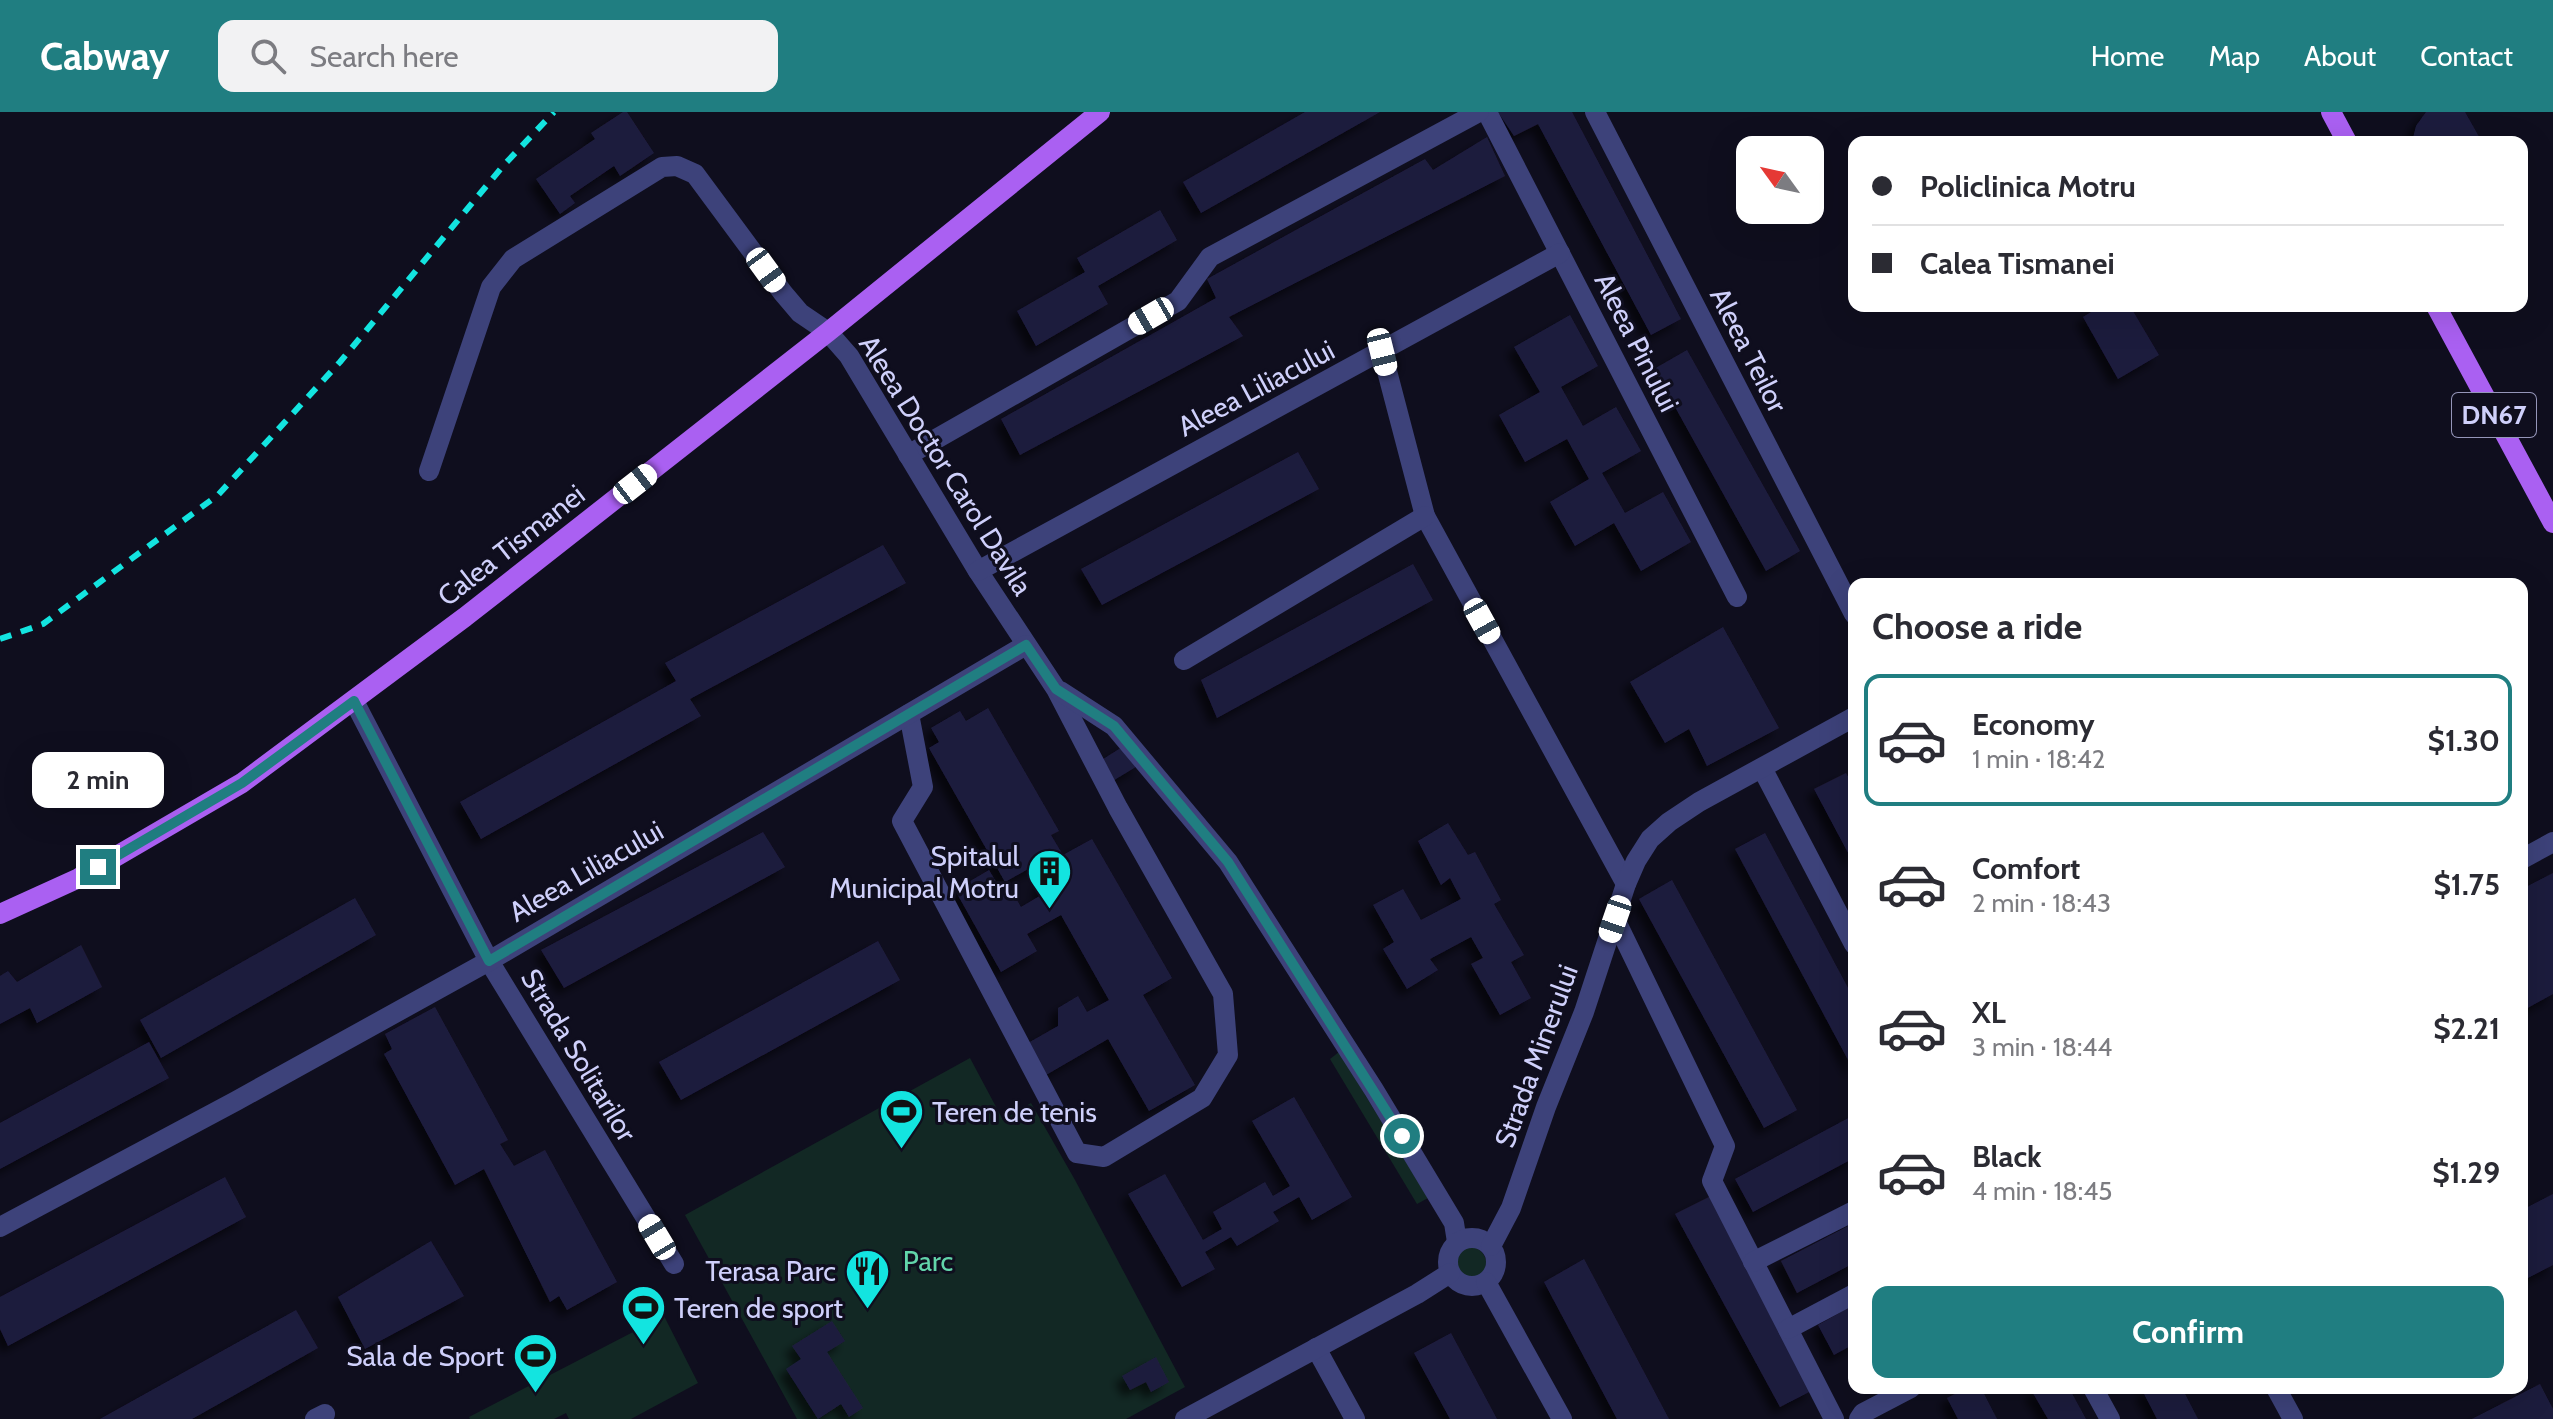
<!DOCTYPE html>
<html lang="en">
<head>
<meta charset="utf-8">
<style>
  body { margin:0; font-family:Cabin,sans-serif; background:#f2f2f3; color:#2b2b33; height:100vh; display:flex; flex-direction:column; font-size:30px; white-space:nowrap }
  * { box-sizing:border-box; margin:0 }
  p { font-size:26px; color:#7c7c81 }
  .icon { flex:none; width:44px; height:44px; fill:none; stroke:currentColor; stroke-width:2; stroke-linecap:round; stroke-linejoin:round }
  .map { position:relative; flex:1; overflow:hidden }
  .drawer { position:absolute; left:1848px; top:466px; width:680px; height:816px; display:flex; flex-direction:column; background:#fff; border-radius:16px; box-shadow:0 8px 32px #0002 }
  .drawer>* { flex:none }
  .guide { position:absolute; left:1848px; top:24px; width:680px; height:176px; border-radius:16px; box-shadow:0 8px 32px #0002; display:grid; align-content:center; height:176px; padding:0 24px; background:#fff }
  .needle { width:52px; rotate:303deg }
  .tools { position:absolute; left:1736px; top:24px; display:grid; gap:16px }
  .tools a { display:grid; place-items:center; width:88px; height:88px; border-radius:16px; background:#fff; box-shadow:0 8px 32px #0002; font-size:40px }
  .end { position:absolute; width:36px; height:36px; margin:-18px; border:10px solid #207e81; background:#fff; box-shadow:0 0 0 4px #fff }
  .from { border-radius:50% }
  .bubble { position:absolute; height:56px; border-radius:16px; background:#fff; box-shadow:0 8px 32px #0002; font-size:26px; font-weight:800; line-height:56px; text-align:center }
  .car { position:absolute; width:24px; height:48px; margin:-24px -12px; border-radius:10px; box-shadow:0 0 6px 2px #0007; background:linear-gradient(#fff 24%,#345 0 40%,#fff 0 76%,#345 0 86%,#fff 0) }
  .guide b { display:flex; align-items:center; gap:28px; height:76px; font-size:30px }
  .guide b+b { border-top:2px solid #e1e1e2 }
  .guide i { width:20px; height:20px; background:#2b2b33 }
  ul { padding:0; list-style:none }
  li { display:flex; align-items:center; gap:24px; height:132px; margin:0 16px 12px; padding:0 8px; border:4px solid transparent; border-radius:16px }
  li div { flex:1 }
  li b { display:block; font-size:30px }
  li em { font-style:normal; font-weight:800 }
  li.selected { border-color:#207e81 }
  li>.icon { width:72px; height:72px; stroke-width:1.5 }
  h2 { padding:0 24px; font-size:36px; line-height:96px }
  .button { display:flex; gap:16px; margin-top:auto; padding:16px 24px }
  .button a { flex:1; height:92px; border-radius:16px; background:#207e81; color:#fff; font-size:32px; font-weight:800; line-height:92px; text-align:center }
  header { display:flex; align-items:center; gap:48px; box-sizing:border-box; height:112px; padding:0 40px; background:#207e81; color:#fff }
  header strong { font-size:38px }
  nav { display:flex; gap:44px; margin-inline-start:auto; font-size:28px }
  .search { width:560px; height:72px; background:#f2f2f3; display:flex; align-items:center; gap:20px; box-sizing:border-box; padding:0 28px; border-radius:16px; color:#7c7c81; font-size:30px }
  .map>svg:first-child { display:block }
  .green { fill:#122824 }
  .building { fill:#1f1c3e; filter:url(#shadow) }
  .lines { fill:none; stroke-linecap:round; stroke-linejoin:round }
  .minor { stroke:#3d427a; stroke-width:20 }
  .major { stroke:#aa60f2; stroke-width:20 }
  .rail { stroke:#13e4e0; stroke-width:6; stroke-dasharray:12 10; stroke-linecap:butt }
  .route { stroke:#207e81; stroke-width:10 }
  .labels { text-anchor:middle; stroke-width:6; stroke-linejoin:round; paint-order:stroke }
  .shield { fill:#0f0e1e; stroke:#9596b9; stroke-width:2 }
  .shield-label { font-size:26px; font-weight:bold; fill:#cfd0fb }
  .street-label { font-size:28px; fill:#cfd0fb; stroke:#0f0e1e }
  .poi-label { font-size:28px; fill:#cfd0fb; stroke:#0f0e1e; text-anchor:end }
  .park-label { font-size:28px; fill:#62d4aa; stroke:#0f0e1e }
</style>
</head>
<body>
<header>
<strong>Cabway</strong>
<div class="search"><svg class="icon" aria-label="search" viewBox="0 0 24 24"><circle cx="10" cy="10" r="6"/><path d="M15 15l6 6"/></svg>Search here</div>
<nav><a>Home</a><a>Map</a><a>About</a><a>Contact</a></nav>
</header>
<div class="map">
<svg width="2553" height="1307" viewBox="0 0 2553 1307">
  <defs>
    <filter id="shadow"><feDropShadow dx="-7" dy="7" stdDeviation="4" flood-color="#0009"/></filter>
  </defs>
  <rect width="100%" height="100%" fill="#0f0e1e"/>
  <g class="green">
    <path d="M1339,940L1428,1086L1417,1092L1330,947Z"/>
    <path d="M970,946L1003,1008L1031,991L1075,1068L1185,1275L1126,1307H797L685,1103Z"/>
    <circle cx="1470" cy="1151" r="16"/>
    <path d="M664,1204L698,1271L631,1307H569L566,1301L554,1307H470L469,1305Z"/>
  </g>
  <g class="building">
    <path d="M623,0H627L654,41L620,64L614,54L570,84L575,91L560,102L536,67L595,27L591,21Z"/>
    <path d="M1305,0H1380L1201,101L1183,70Z"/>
    <path d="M1498,0H1572L1681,207L1651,223L1538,12L1514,24Z"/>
    <path d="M2426,0H2465L2482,30H2412L2416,14Z"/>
    <path d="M1487,25L1505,64L1229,205L1243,224L1020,343L1001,307L1216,186L1207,167L1425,47L1433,58Z"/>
    <path d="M1160,98L1177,128L1098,174L1108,192L1036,234L1017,199L1085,160L1077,146Z"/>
    <path d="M2101,194H2130L2159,243L2118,267L2083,205Z"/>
    <path d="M1570,203L1598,254L1561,275L1583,314L1616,295L1641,339L1602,361L1625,401L1663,380L1691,430L1641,459L1614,411L1575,434L1550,390L1589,367L1567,327L1525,350L1499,303L1540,280L1514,235Z"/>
    <path d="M1687,238L1800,439L1766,459L1654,257Z"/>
    <path d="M1298,340L1319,377L1102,493L1081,457Z"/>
    <path d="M883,433L906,471L690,587L701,604L481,727L460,690L676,569L665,551Z"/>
    <path d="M1413,452L1433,488L1217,606L1201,568Z"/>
    <path d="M1723,515L1779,616L1707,654L1689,617L1665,631L1630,570Z"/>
    <path d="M988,596L1059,719L1051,723L1063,743L1092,727L1172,866L1143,883L1195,973L1149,999L1108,927L1046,963L1028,931L1058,914V896L1078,884L1087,900L1109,888L1061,803L1027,822L1037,839L1001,860L955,778L989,758L999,775L1007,771L1021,795L1043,782L1038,773L1046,768L1037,752L1005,770L929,636L939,630L931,616L960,599L966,609Z"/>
    <path d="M1127,632L1139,653L1111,670L1100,649Z"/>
    <path d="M1846,661L1854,676V752L1814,677Z"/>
    <path d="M1448,711L1468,743L1475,740L1501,788L1494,792L1524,843L1511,850L1531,886L1500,903L1471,852L1483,846L1471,825L1430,847L1438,858L1407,877L1383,837L1394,830L1373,793L1403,777L1421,808L1461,787L1450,766L1441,773L1418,729Z"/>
    <path d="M763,720L785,755L564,876L541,838Z"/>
    <path d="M1765,721L1854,887V959L1735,737Z"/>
    <path d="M2553,761V882L2522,899V777Z"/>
    <path d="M1672,768L1797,998L1764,1016L1639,787Z"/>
    <path d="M355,786L376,823L161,946L140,908Z"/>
    <path d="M878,829L900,868L681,988L659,950Z"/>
    <path d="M81,833L102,875L37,911L30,896L0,912V864L8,859L17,870Z"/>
    <path d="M435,895L508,1028L500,1032L514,1054L545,1038L617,1170L567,1198L559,1184L550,1190L484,1057L455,1073L384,942L392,937L385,922Z"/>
    <path d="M149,930L169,966L0,1057V1011Z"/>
    <path d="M1294,985L1352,1085L1312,1108L1299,1085L1273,1100L1279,1109L1237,1134L1231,1125L1205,1140L1215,1157L1182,1175L1128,1082L1165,1062L1203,1128L1222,1117L1213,1100L1265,1070L1273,1084L1290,1074L1252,1009Z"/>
    <path d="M1854,1003V1046L1753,1100L1735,1067Z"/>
    <path d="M225,1065L246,1105L8,1234L0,1217V1185Z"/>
    <path d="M2553,1082V1153L2522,1169V1098Z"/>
    <path d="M1711,1084L1813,1278L1780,1295L1675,1102Z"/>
    <path d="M1854,1111V1151L1797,1181L1781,1149Z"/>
    <path d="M431,1129L464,1184L365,1237L338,1185Z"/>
    <path d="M1584,1147L1669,1307H1617L1544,1170Z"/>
    <path d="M1854,1193V1232L1834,1243L1818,1213Z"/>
    <path d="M296,1198L318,1236L192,1307H100Z"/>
    <path d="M832,1209L845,1229L827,1240L863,1296L849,1305L841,1292L818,1307L786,1257L801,1247L792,1234Z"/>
    <path d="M1451,1221L1497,1307H1450L1414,1241Z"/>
    <path d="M1156,1245L1169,1270L1151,1280L1146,1270L1130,1278L1122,1264Z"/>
    <path d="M2540,1272L2553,1297V1307H2472Z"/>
    <path d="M1967,1276H1981L1997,1307H1958L1947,1286Z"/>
    <path d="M2030,1276H2069L2086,1307H2048Z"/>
    <path d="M2141,1276H2182L2198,1307H2157Z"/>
  </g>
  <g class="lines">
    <g class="minor">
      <path d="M1487,0L1737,485"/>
      <path d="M1595,0L1854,502"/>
      <path d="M1382,240L1425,404L1626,772"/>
      <path d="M908,343L1178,189L1210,145L1479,0"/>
      <path d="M429,359L491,175L513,147L662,55L677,54L695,62L783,181L800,201L828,220L849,244L978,459L1056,577L1118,696L1223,882L1228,943L1202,986L1104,1045L1077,1041L902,709L923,675L909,602"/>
      <path d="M978,459L1560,141"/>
      <path d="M1184,548L1425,404"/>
      <path d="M1060,579L1114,614L1228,750L1374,978L1454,1111L1457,1130"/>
      <path d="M354,589L489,849L674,1152"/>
      <path d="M1762,656L1854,832"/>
      <path d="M2522,747L2553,730"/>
      <path d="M1615,807L1725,1034L1712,1069L1834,1307"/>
      <path d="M0,1115L236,989L489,849L1026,533"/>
      <circle cx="1472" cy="1150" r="24"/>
      <path d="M1491,1134L1511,1096L1546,995L1584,900L1626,772L1636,749L1650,727L1669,710L1699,690L1854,605"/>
      <path d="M1753,1150L1854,1099"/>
      <path d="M1486,1170L1562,1307"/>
      <path d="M1788,1217L1854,1182"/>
      <path d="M1316,1236L1355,1307"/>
      <path d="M2093,1276L2110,1307"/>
      <path d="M2276,1276L2293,1307"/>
      <path d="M315,1307L325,1302"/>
      <path d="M1185,1307L1417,1182L1450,1161"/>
      <path d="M1859,1307L1863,1301L1911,1276"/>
    </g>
    <g class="major">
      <path d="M2331,0L2347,30"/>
      <path d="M2436,194L2553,411"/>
      <path d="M0,802L79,766L242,671L465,505L828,220L1100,0"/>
    </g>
    <path class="rail" d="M0,527L43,512L218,383L340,250L503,54L554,0"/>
  </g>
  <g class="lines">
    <path class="route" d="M98,755L242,671L354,589L489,849L1026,533L1056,577L1114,614L1228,750L1402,1024"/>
  </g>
  <defs>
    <symbol id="building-pin" viewBox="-11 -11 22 30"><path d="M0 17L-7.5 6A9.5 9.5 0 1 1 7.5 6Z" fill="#13e4e0" stroke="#0f0e1e"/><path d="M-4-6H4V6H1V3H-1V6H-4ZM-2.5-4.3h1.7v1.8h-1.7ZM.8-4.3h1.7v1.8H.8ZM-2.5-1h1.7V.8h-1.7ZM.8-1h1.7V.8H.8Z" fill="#111"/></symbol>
    <symbol id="stadium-pin" viewBox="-11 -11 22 30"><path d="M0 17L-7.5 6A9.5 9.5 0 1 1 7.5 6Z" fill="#13e4e0" stroke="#0f0e1e"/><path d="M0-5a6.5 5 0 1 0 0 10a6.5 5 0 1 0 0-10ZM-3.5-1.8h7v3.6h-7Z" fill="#111"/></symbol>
    <symbol id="restaurant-pin" viewBox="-11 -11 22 30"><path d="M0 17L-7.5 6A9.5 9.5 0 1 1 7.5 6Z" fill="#13e4e0" stroke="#0f0e1e"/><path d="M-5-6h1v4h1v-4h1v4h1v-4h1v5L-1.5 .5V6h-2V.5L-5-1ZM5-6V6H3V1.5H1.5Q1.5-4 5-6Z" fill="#111"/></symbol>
  </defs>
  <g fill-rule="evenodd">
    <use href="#building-pin" x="1024" y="734" width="51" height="69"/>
    <use href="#stadium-pin" x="876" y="974" width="51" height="69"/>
    <use href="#restaurant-pin" x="842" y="1134" width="51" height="69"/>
    <use href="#stadium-pin" x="618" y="1170" width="51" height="69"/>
    <use href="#stadium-pin" x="510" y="1218" width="51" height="69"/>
  </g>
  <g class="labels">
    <rect class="shield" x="2452" y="281" width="84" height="44" rx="6"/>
    <g class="shield-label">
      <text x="2494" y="312">DN67</text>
    </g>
    <g class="street-label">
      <text transform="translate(1637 230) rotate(63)" y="10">Aleea Pinului</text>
      <text transform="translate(1749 238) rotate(63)" y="10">Aleea Teilor</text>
      <text transform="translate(1256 276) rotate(-28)" y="10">Aleea Liliacului</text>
      <text transform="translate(946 353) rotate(58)" y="10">Aleea Doctor Carol Davila</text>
      <text transform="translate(511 433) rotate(-38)" y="10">Calea Tismanei</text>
      <text transform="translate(586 759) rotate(-30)" y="10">Aleea Liliacului</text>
      <text transform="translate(579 943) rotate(59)" y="10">Strada Solitarilor</text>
      <text transform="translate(1536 944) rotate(-70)" y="10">Strada Minerului</text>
    </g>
    <g class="poi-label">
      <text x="1019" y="754">Spitalul<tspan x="1019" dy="32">Municipal Motru</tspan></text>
      <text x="932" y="1010" text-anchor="start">Teren de tenis</text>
      <text x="836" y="1169">Terasa Parc</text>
      <text x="674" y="1206" text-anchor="start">Teren de sport</text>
      <text x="504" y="1254">Sala de Sport</text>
    </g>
    <g class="park-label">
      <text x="928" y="1159">Parc</text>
    </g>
  </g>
</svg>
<div class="tools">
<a><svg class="needle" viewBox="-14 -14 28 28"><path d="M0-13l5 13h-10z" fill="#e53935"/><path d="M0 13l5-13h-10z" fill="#7c7c81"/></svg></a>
</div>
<i class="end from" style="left:1402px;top:1024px"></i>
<i class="end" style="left:98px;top:755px"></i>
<div class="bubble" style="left:32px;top:640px;width:132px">2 min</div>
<i class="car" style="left:766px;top:158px;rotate:144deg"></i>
<i class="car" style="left:1151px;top:204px;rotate:240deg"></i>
<i class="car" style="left:1382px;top:240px;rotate:166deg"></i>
<i class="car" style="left:635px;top:372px;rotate:52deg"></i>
<i class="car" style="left:1482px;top:509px;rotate:151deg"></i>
<i class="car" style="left:1615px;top:807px;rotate:199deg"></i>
<i class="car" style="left:657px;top:1125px;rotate:329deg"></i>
<div class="guide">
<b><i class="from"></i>Policlinica Motru</b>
<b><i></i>Calea Tismanei</b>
</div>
<section class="drawer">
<h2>Choose a ride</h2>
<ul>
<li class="selected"><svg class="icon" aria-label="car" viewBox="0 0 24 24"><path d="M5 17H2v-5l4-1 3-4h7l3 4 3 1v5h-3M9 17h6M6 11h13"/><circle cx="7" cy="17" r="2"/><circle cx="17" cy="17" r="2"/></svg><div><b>Economy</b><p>1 min · 18:42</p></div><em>$1.30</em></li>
<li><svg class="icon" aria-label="car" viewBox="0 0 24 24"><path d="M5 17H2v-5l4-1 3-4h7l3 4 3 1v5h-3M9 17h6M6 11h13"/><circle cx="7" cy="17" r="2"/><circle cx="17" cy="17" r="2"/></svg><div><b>Comfort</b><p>2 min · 18:43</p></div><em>$1.75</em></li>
<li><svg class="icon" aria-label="car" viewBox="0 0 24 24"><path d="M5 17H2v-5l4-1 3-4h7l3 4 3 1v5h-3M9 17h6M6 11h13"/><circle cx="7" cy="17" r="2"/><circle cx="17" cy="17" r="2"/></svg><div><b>XL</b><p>3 min · 18:44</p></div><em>$2.21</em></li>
<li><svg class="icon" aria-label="car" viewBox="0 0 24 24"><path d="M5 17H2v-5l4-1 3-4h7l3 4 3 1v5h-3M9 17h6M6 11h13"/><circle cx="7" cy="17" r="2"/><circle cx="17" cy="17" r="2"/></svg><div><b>Black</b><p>4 min · 18:45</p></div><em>$1.29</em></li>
</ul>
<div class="button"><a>Confirm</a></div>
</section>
</div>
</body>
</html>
